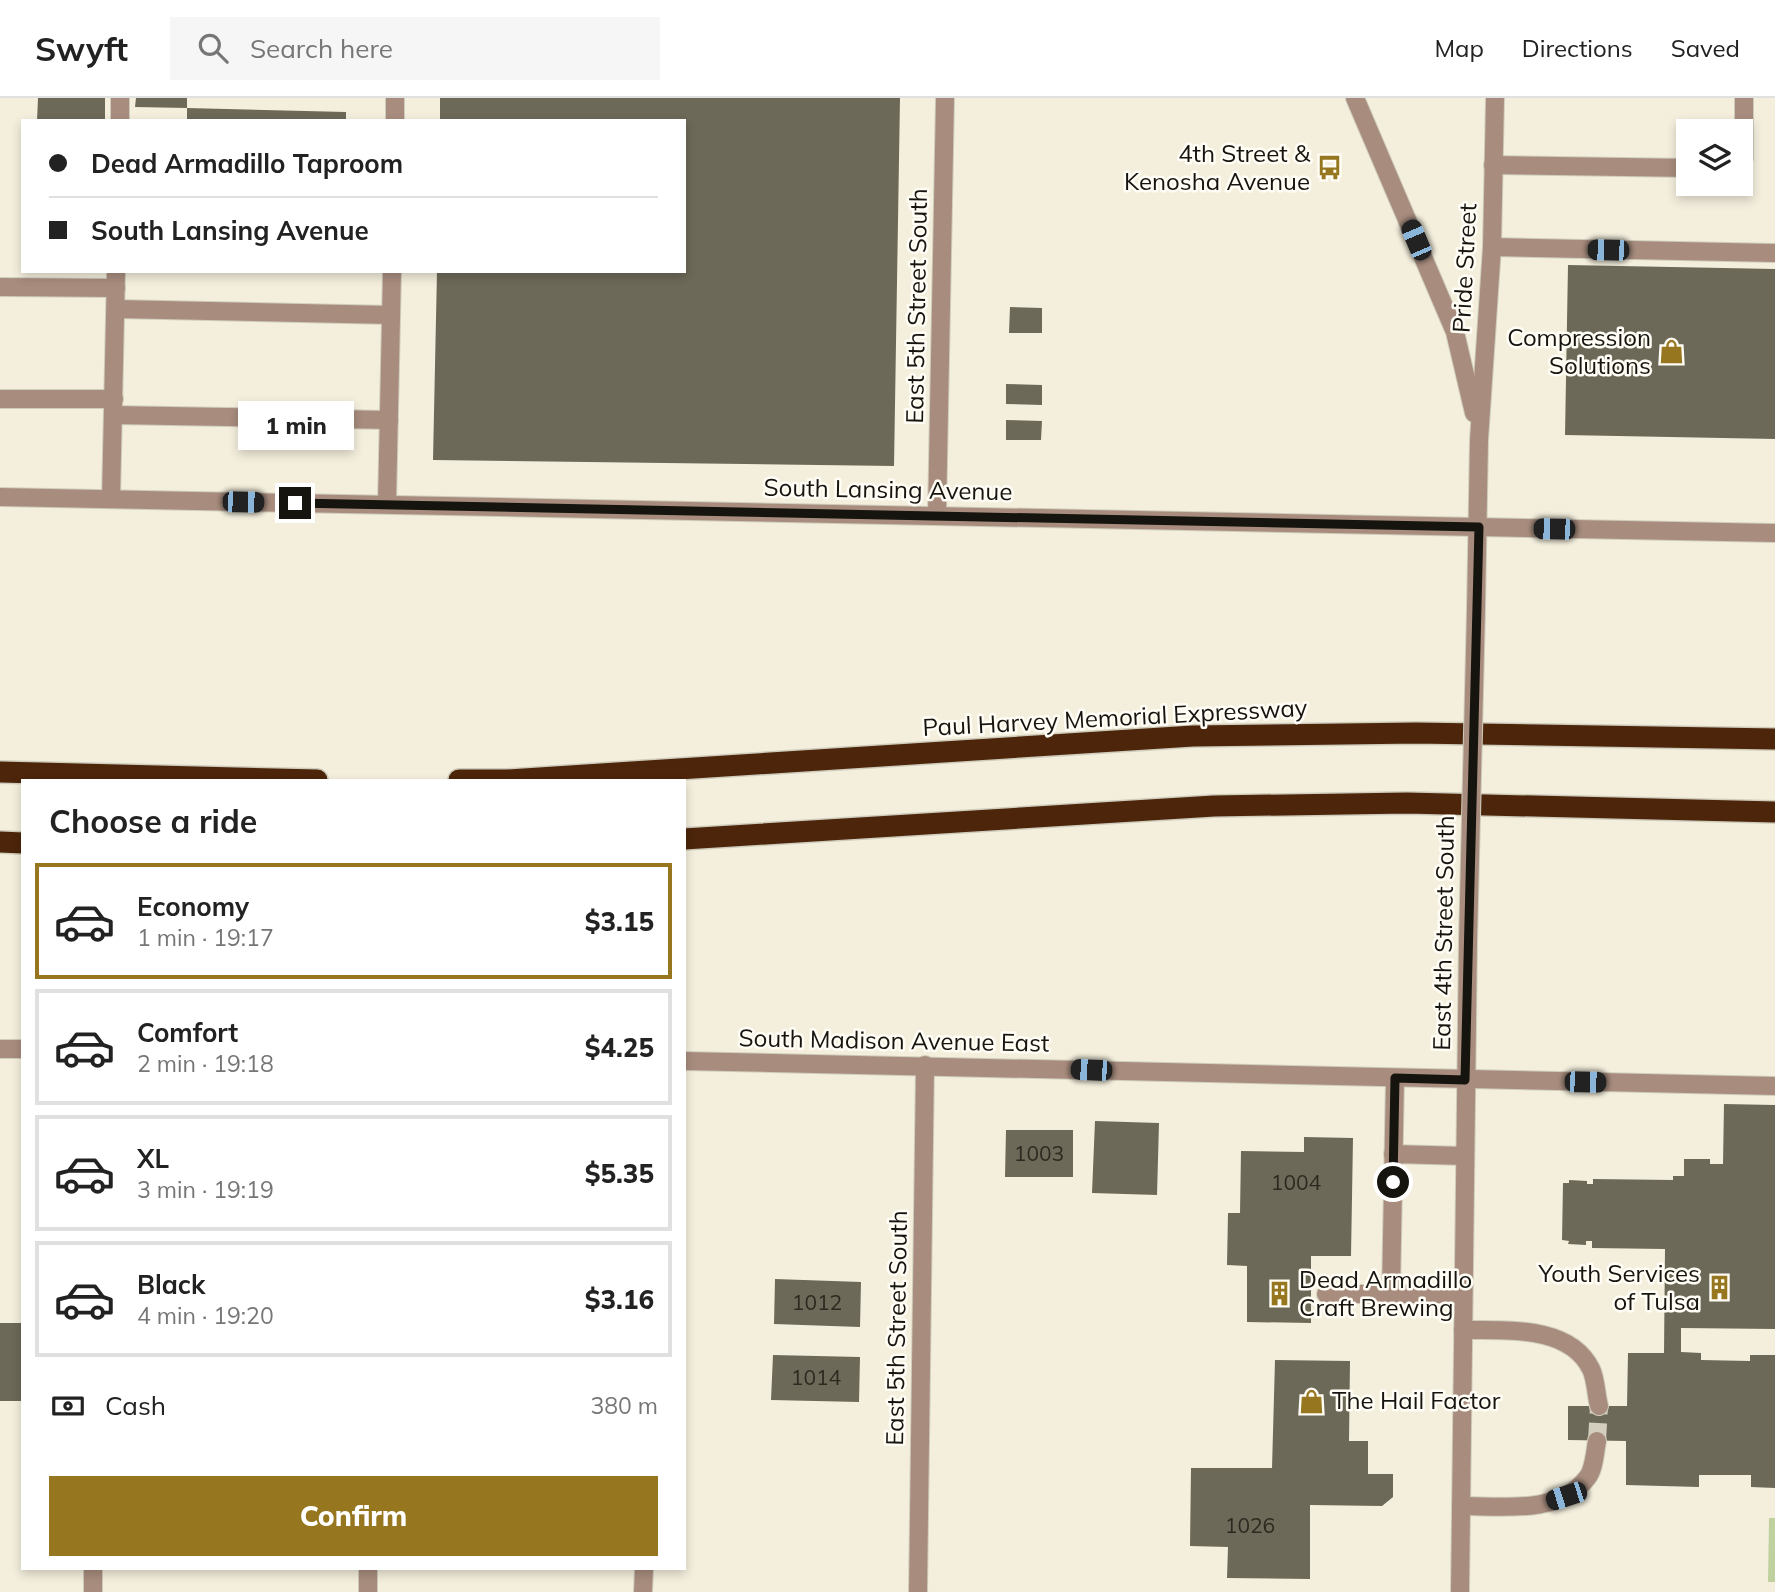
<!DOCTYPE html>
<html lang="en">
<head>
<meta charset="utf-8">
<style>
  body { margin:0; font-family:Mulish,sans-serif; background:#f6f6f6; color:#222; height:100vh; display:flex; flex-direction:column; font-size:26px; white-space:nowrap }
  * { box-sizing:border-box; margin:0 }
  p { font-size:23px; color:#767676 }
  .icon { flex:none; width:38px; height:38px; fill:none; stroke:currentColor; stroke-width:2; stroke-linecap:round; stroke-linejoin:round }
  .map { position:relative; flex:1; overflow:hidden }
  .panel { position:absolute; left:21px; top:681px; width:665px; height:791px; display:flex; flex-direction:column; background:#fff; border-radius:0px; box-shadow:0 4px 10px #0003 }
  .panel>* { flex:none }
  .hud { position:absolute; left:21px; top:21px; width:665px; height:154px; border-radius:0px; box-shadow:0 4px 10px #0003; display:grid; align-content:center; height:154px; padding:0 28px; background:#fff }
  .tools { position:absolute; left:1676px; top:21px; display:grid; gap:14px }
  .tools a { display:grid; place-items:center; width:77px; height:77px; border-radius:0px; background:#fff; box-shadow:0 4px 10px #0003; font-size:35px }
  .end { position:absolute; width:32px; height:32px; margin:-16px; border:9px solid #16140e; background:#fff; box-shadow:0 0 0 4px #fff }
  .from { border-radius:50% }
  .bubble { position:absolute; height:49px; border-radius:0px; background:#fff; box-shadow:0 4px 10px #0003; font-size:23px; font-weight:800; line-height:49px; text-align:center }
  .car { position:absolute; width:21px; height:42px; margin:-21px -10px; border-radius:9px; box-shadow:0 0 5px 2px #0007; background:linear-gradient(#222 24%,#8ab4d8 0 40%,#222 0 76%,#8ab4d8 0 86%,#222 0) }
  .hud b { display:flex; align-items:center; gap:24px; height:66px; font-size:26px }
  .hud b+b { border-top:2px solid #e0e0e0 }
  .hud i { width:18px; height:18px; background:#222 }
  ul { padding:0; list-style:none }
  li { display:flex; align-items:center; gap:21px; height:116px; margin:0 14px 10px; padding:0 14px; border:4px solid #e0e0e0; border-radius:0px }
  li div { flex:1 }
  li b { display:block; font-size:26px }
  li em { font-style:normal; font-weight:800 }
  li.on { border-color:#96761e }
  li>.icon { width:63px; height:63px; stroke-width:1.5 }
  h2 { padding:0 28px; font-size:32px; line-height:84px }
  .pay { display:flex; align-items:center; gap:18px; height:77px; padding:0 28px; font-size:26px }
  .pay p { margin-inline-start:auto }
  .cta { display:flex; gap:14px; margin-top:auto; padding:14px 28px }
  .cta a { flex:1; height:80px; border-radius:0px; background:#96761e; color:#fff; font-size:28px; font-weight:800; line-height:80px; text-align:center }
  header { display:flex; align-items:center; gap:42px; box-sizing:border-box; height:98px; padding:0 35px; background:#fff; border-bottom:2px solid #e0e0e0 }
  header strong { font-size:33px }
  nav { display:flex; gap:38px; margin-inline-start:auto; font-size:24px }
  .search { width:490px; height:63px; background:#f6f6f6; display:flex; align-items:center; gap:18px; box-sizing:border-box; padding:0 24px; border-radius:0px; color:#767676; font-size:26px }
  .map>svg:first-child { display:block }
  .green { fill:#bed19e }
  .building { fill:#6d6958 }
  .lines { fill:none; stroke-linecap:round; stroke-linejoin:round }
  .minor-tunnel { stroke:#d3cebe; stroke-width:18; stroke-dasharray:18 9; stroke-linecap:butt }
  .minor-casing { stroke:#d0ccbc; stroke-width:20 }
  .highway-casing { stroke:#d0ccbc; stroke-width:24 }
  .minor { stroke:#a88d7e; stroke-width:18 }
  .highway { stroke:#4c250a; stroke-width:21 }
  .minor-bridge-casing { stroke:#d0ccbc; stroke-width:20; stroke-linecap:butt }
  .minor-bridge { stroke:#a88d7e; stroke-width:18 }
  .route { stroke:#16140e; stroke-width:9 }
  .labels { text-anchor:middle; stroke-width:5; stroke-linejoin:round; paint-order:stroke }
  .number-label { font-size:21px; fill:#2c2920 }
  .poi-label { font-size:24px; fill:#16140e; stroke:#fffdf5; text-anchor:end }
  .street-label { font-size:24px; fill:#16140e; stroke:#fffdf5 }
</style>
</head>
<body>
<header>
<strong>Swyft</strong>
<div class="search"><svg class="icon" aria-label="search" viewBox="0 0 24 24"><circle cx="10" cy="10" r="6"/><path d="M15 15l6 6"/></svg>Search here</div>
<nav><a>Map</a><a>Directions</a><a>Saved</a></nav>
</header>
<div class="map">
<svg width="1775" height="1494" viewBox="0 0 1775 1494">
  <rect width="100%" height="100%" fill="#f4efdd"/>
  <path class="green" d="M1769,1420H1775V1484H1768Z"/>
  <g class="building">
    <path d="M38,0H105V23H37Z"/>
    <path d="M136,0H187V10L135,9Z"/>
    <path d="M440,0H900L894,368L433,362L437,173H684V23H440Z"/>
    <path d="M187,10L346,14V23H187Z"/>
    <path d="M1568,167L1775,171V341L1565,337Z"/>
    <path d="M1010,209L1042,210V235H1009Z"/>
    <path d="M1006,286L1042,287V307L1006,306Z"/>
    <path d="M1006,322L1042,323L1041,342H1006Z"/>
    <path d="M1724,1006L1775,1007V1231L1681,1230V1254L1701,1255V1262L1750,1263V1257H1775V1390L1751,1389V1377H1699V1389L1626,1387V1343L1568,1342V1308H1627L1628,1255H1664L1665,1151L1592,1150V1143H1586V1147L1568,1146L1569,1143L1562,1142L1563,1085H1569V1082L1587,1083V1086H1593V1081L1673,1082V1078H1684V1061H1710V1066H1723Z"/>
    <path d="M1095,1023L1159,1025L1157,1097L1092,1095Z"/>
    <path d="M1006,1032H1073V1079H1005Z"/>
    <path d="M1304,1039L1353,1040L1351,1158H1311V1225L1247,1224V1168L1227,1167L1228,1115H1240L1241,1053L1304,1054Z"/>
    <path d="M775,1181L861,1184L860,1229L774,1226Z"/>
    <rect x="0" y="1225" width="23" height="78"/>
    <path d="M773,1257L860,1259L859,1304L771,1302Z"/>
    <path d="M1275,1262L1350,1263L1349,1343H1368V1376H1393V1399L1382,1408L1310,1407V1481L1227,1480L1228,1449L1190,1448L1191,1370H1272Z"/>
  </g>
  <g class="lines">
    <path class="minor-tunnel" d="M1597,1343L1599,1308"/>
    <defs>
      <g id="minor">
        <path d="M1355,0L1455,234L1474,315"/>
        <path d="M120,23V0"/>
        <path d="M395,23V0"/>
        <path d="M1741,63L1744,60V0"/>
        <path d="M1493,67L1689,70"/>
        <path d="M1492,149L1775,155"/>
        <path d="M0,189L116,190"/>
        <path d="M116,211L391,217"/>
        <path d="M0,301H114"/>
        <path d="M113,317L389,322"/>
        <path d="M0,399L1775,435"/>
        <path d="M111,401L116,173"/>
        <path d="M387,406L392,173"/>
        <path d="M937,417L945,0"/>
        <path d="M1476,511L1479,342L1492,149L1495,0"/>
        <path d="M0,951H23"/>
        <path d="M684,963L1775,988"/>
        <path d="M1393,1056L1465,1058"/>
        <path d="M1391,1195L1395,980"/>
        <path d="M1326,1196H1463"/>
        <path d="M1463,1232C1504,1233 1569,1226 1591,1271C1596,1281 1596,1297 1599,1308"/>
        <path d="M1461,1408C1502,1408 1559,1417 1587,1380C1594,1372 1595,1354 1597,1343"/>
        <path d="M93,1494V1470"/>
        <path d="M368,1494V1470"/>
        <path d="M643,1494L644,1470"/>
        <path d="M918,1494L925,967"/>
        <path d="M1460,1494L1468,842"/>
      </g>
      <g id="highway">
        <path d="M0,674L317,682"/>
        <path d="M459,682H507L1193,638L1416,635L1775,641"/>
        <path d="M684,741L1214,708L1407,705L1775,714"/>
        <path d="M0,744L23,745"/>
      </g>
    </defs>
    <use href="#minor" class="minor-casing"/>
    <use href="#highway" class="highway-casing"/>
    <use href="#minor" class="minor"/>
    <use href="#highway" class="highway"/>
    <defs>
      <path id="minor-bridge" d="M1468,842L1476,511"/>
    </defs>
    <use href="#minor-bridge" class="minor-bridge-casing"/>
    <use href="#minor-bridge" class="minor-bridge"/>
  </g>
  <g class="lines">
    <path class="route" d="M295,405L1479,429L1465,982L1395,980L1393,1084"/>
  </g>
  <defs>
    <symbol id="bus-bare" viewBox="-9 -9 18 18"><path d="M-5-6H5V4H4V6H2V4H-2V6H-4V4H-5ZM-3.5-4V0h7V-4ZM-3.5 1.2v1.5H-2V1.2ZM2 1.2v1.5H3.5V1.2Z" fill="#96761e" stroke="#fffdf5" stroke-width="2.5" paint-order="stroke"/></symbol>
    <symbol id="shop-bare" viewBox="-9 -9 18 18"><path d="M-5-2.5h2.3a2.7 3.5 0 0 1 5.4 0H5L5.5 6h-11ZM-1.5-2.5h3a1.5 2.3 0 0 0-3 0Z" fill="#96761e" stroke="#fffdf5" stroke-width="2.5" paint-order="stroke"/></symbol>
    <symbol id="building-bare" viewBox="-9 -9 18 18"><path d="M-4-6H4V6H1V3H-1V6H-4ZM-2.5-4.3h1.7v1.8h-1.7ZM.8-4.3h1.7v1.8H.8ZM-2.5-1h1.7V.8h-1.7ZM.8-1h1.7V.8H.8Z" fill="#96761e" stroke="#fffdf5" stroke-width="2.5" paint-order="stroke"/></symbol>
  </defs>
  <g fill-rule="evenodd">
    <use href="#bus-bare" x="1312" y="52" width="35" height="35"/>
    <use href="#shop-bare" x="1654" y="236" width="35" height="35"/>
    <use href="#building-bare" x="1702" y="1172" width="35" height="35"/>
    <use href="#building-bare" x="1262" y="1178" width="35" height="35"/>
    <use href="#shop-bare" x="1294" y="1286" width="35" height="35"/>
  </g>
  <g class="labels">
    <g class="number-label">
      <text x="1039" y="1063">1003</text>
      <text x="1296" y="1092">1004</text>
      <text x="817" y="1212">1012</text>
      <text x="816" y="1287">1014</text>
      <text x="1250" y="1435">1026</text>
    </g>
    <g class="poi-label">
      <text x="1310" y="64">4th Street &amp;<tspan x="1310" dy="28">Kenosha Avenue</tspan></text>
      <text x="1651" y="248">Compression<tspan x="1651" dy="28">Solutions</tspan></text>
      <text x="1700" y="1184">Youth Services<tspan x="1700" dy="28">of Tulsa</tspan></text>
      <text x="1299" y="1190" text-anchor="start">Dead Armadillo<tspan x="1299" dy="28">Craft Brewing</tspan></text>
      <text x="1332" y="1311" text-anchor="start">The Hail Factor</text>
    </g>
    <g class="street-label">
      <text transform="translate(1465 170) rotate(-87)" y="8">Pride Street</text>
      <text transform="translate(917 208) rotate(-89)" y="8">East 5th Street South</text>
      <text transform="translate(888 392) rotate(1)" y="8">South Lansing Avenue</text>
      <text transform="translate(1115 620) rotate(-3)" y="8">Paul Harvey Memorial Expressway</text>
      <text transform="translate(1444 835) rotate(-89)" y="8">East 4th Street South</text>
      <text transform="translate(894 943) rotate(1)" y="8">South Madison Avenue East</text>
      <text transform="translate(897 1230) rotate(-89)" y="8">East 5th Street South</text>
    </g>
  </g>
</svg>
<div class="tools">
<a><svg class="icon" aria-label="layers" viewBox="0 0 24 24"><path d="M12 4l9 5-9 5-9-5zM3 14l9 5 9-5"/></svg></a>
</div>
<i class="end from" style="left:1393px;top:1084px"></i>
<i class="end" style="left:295px;top:405px"></i>
<div class="bubble" style="left:238px;top:303px;width:116px">1 min</div>
<i class="car" style="left:1416px;top:142px;rotate:337deg"></i>
<i class="car" style="left:1608px;top:152px;rotate:271deg"></i>
<i class="car" style="left:243px;top:404px;rotate:91deg"></i>
<i class="car" style="left:1554px;top:431px;rotate:271deg"></i>
<i class="car" style="left:1091px;top:972px;rotate:272deg"></i>
<i class="car" style="left:1585px;top:984px;rotate:91deg"></i>
<i class="car" style="left:1566px;top:1398px;rotate:252deg"></i>
<div class="hud">
<b><i class="from"></i>Dead Armadillo Taproom</b>
<b><i></i>South Lansing Avenue</b>
</div>
<section class="panel">
<h2>Choose a ride</h2>
<ul>
<li class="on"><svg class="icon" aria-label="car" viewBox="0 0 24 24"><path d="M5 17H2v-5l4-1 3-4h7l3 4 3 1v5h-3M9 17h6M6 11h13"/><circle cx="7" cy="17" r="2"/><circle cx="17" cy="17" r="2"/></svg><div><b>Economy</b><p>1 min · 19:17</p></div><em>$3.15</em></li>
<li><svg class="icon" aria-label="car" viewBox="0 0 24 24"><path d="M5 17H2v-5l4-1 3-4h7l3 4 3 1v5h-3M9 17h6M6 11h13"/><circle cx="7" cy="17" r="2"/><circle cx="17" cy="17" r="2"/></svg><div><b>Comfort</b><p>2 min · 19:18</p></div><em>$4.25</em></li>
<li><svg class="icon" aria-label="car" viewBox="0 0 24 24"><path d="M5 17H2v-5l4-1 3-4h7l3 4 3 1v5h-3M9 17h6M6 11h13"/><circle cx="7" cy="17" r="2"/><circle cx="17" cy="17" r="2"/></svg><div><b>XL</b><p>3 min · 19:19</p></div><em>$5.35</em></li>
<li><svg class="icon" aria-label="car" viewBox="0 0 24 24"><path d="M5 17H2v-5l4-1 3-4h7l3 4 3 1v5h-3M9 17h6M6 11h13"/><circle cx="7" cy="17" r="2"/><circle cx="17" cy="17" r="2"/></svg><div><b>Black</b><p>4 min · 19:20</p></div><em>$3.16</em></li>
</ul>
<div class="pay"><svg class="icon" aria-label="cash" viewBox="0 0 24 24"><path d="M3 7h18v10H3z"/><circle cx="12" cy="12" r="2"/></svg>Cash<p>380 m</p></div>
<div class="cta"><a>Confirm</a></div>
</section>
</div>
</body>
</html>
